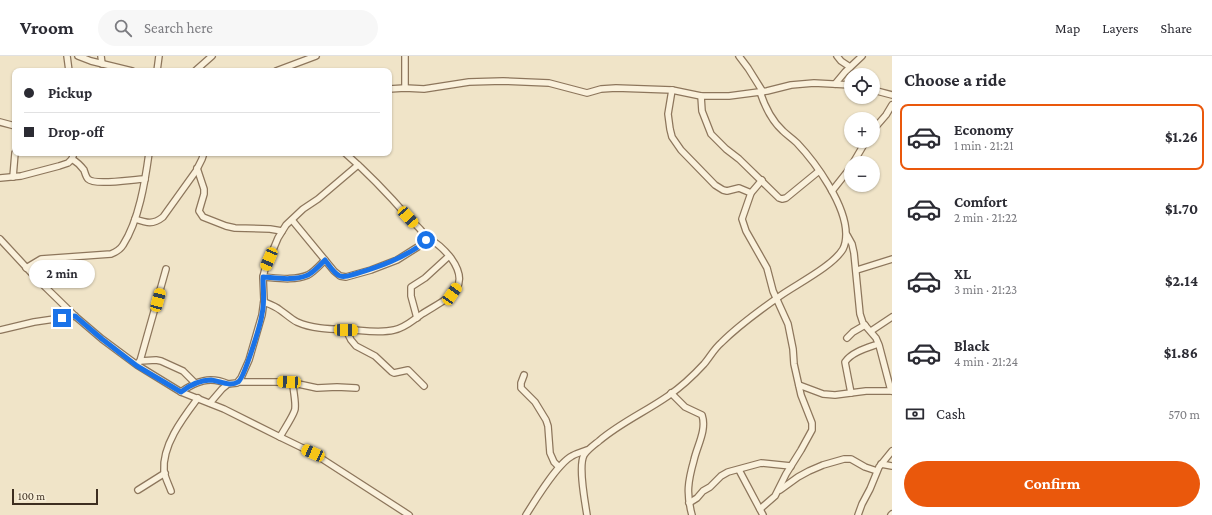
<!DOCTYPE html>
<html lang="en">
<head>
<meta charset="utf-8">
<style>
  body { margin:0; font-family:"Crimson Pro",serif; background:#f7f7f7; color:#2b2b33; height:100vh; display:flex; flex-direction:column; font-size:15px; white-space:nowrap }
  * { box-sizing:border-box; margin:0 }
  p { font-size:13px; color:#7c7c81 }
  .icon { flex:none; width:22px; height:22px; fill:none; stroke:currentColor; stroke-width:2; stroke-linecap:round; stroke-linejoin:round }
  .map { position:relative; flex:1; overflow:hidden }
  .drawer { display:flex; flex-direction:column; background:#fff; width:320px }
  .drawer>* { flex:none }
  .guide { position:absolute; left:12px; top:12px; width:380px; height:88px; border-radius:8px; box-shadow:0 1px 3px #0004; display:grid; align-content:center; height:88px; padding:0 12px; background:#fff }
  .buttons { position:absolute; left:844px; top:12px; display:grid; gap:8px }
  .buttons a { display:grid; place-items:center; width:36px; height:36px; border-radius:50%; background:#fff; box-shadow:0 1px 3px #0004; font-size:20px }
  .scale { position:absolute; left:12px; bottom:10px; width:86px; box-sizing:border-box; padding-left:4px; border:2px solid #3d2e20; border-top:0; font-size:11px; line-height:14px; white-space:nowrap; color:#3d2e20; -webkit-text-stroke:3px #f7eed8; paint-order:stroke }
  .end { position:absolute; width:18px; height:18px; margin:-9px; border:5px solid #1a73e8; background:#fff; box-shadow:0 0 0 2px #fff }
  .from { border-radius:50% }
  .bubble { position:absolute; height:28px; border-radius:14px; background:#fff; box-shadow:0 1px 3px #0004; font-size:13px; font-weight:700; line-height:28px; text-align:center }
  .car { position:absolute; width:12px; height:24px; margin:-12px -6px; border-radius:5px; box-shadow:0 0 3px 1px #0007; background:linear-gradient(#f5c518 24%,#345 0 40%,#f5c518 0 76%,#345 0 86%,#f5c518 0) }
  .guide b { display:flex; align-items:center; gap:14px; height:38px; font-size:15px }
  .guide b+b { border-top:1px solid #e1e1e2 }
  .guide i { width:10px; height:10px; background:#2b2b33 }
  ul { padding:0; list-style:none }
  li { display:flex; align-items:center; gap:12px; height:66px; margin:0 8px 6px; padding:0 4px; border:2px solid transparent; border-radius:8px }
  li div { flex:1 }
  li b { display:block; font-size:15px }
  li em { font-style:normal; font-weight:700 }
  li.on { border-color:#ea580c }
  li>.icon { width:36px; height:36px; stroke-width:1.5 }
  h2 { padding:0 12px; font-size:18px; line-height:48px }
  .pay { display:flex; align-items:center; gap:10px; height:44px; padding:0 12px; font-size:15px }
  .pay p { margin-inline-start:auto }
  .primary-button { display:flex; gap:8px; margin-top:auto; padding:8px 12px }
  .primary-button a { flex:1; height:46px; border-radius:24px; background:#ea580c; color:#fff; font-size:16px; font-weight:700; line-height:46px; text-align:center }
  header { display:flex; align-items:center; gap:24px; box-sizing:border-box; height:56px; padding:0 20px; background:#fff; border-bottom:1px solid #e1e1e2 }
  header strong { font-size:19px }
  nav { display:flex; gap:22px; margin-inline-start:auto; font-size:14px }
  .search { width:280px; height:36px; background:#f7f7f7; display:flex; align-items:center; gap:10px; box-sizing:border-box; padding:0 14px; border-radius:22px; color:#7c7c81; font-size:15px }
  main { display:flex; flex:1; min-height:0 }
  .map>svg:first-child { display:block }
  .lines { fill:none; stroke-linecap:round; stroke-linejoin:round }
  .minor-casing { stroke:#8d765c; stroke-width:8 }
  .minor { stroke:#faf1dc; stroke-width:5.5 }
  .route { stroke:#1a73e8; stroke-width:5 }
</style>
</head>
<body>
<header>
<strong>Vroom</strong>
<div class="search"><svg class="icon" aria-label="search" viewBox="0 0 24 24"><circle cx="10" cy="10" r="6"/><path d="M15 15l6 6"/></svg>Search here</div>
<nav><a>Map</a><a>Layers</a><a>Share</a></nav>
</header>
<main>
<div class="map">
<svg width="892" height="459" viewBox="0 0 892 459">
  <rect width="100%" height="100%" fill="#f0e4c8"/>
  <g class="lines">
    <defs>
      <g id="minor">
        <path d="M67,0L69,15"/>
        <path d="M78,0L91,5L132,15"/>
        <path d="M101,0L102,8"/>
        <path d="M405,0V32"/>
        <path d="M739,0L748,12L763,36"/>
        <path d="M837,0L841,5L850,11"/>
        <path d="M157,15L159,0"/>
        <path d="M195,15L212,0"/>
        <path d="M276,15L316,0"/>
        <path d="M835,28L845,16L862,0"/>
        <path d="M389,33L405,32L424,33L469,26L503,25L549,27L587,37L601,33L616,32L672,34L701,40H729L767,35L791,29L814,27L851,29"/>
        <path d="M672,34L668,58L670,73L672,81L681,94L715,129L723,134L727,135L739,132L751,137"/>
        <path d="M873,34L892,39"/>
        <path d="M701,40L702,55L711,78L726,93L739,103L779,142L782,143L786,142L819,115"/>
        <path d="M0,66L15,70"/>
        <path d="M873,74L886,59L892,49"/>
        <path d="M72,103C77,106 81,110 84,114C85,117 86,121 88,123C95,130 134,123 145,123"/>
        <path d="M853,107L866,85"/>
        <path d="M197,112L204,133V138L199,155L203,161L226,170L235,172L270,173L282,175"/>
        <path d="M13,121L15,97"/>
        <path d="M0,122L21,120L59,110L68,107L72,103L74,97"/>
        <path d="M832,135L851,111"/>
        <path d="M135,163C147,167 153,169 163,161L196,115L202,103L204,97"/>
        <path d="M292,164L334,215L340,220L346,221L371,214L397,204L424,187L426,184C424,174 415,169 409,162C389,139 368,117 345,97"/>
        <path d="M847,179L852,188L854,197L860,258L863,267L876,282L879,289L890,331L892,335"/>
        <path d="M0,183L37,223L75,260L102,283L137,309L181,336L224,353L280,381L313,397L409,459"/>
        <path d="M26,212L41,203L111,198C116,196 120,194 123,189C139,164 145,126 149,97"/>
        <path d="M857,214L892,203"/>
        <path d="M263,221C277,222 294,225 308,219C314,216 320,209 325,204"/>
        <path d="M264,246C269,248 275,250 280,254C286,258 291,263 297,266C315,274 335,273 354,274C367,275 381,277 394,274C405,272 413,264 422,258C445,243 474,234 451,202C444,193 436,186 426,181"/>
        <path d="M417,262L411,240V231L425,222L449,200"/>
        <path d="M0,274L34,266L75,260"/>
        <path d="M346,274L351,284L356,290L375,300L392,316L394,317L408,314L424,330"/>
        <path d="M871,275L892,261"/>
        <path d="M847,282L853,276L865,269"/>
        <path d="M140,305L166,213"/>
        <path d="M138,307L140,305L156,304L161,305L183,315L195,327"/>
        <path d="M524,319L521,327V332L535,346L546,364L548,370L550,397L554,406L559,411"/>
        <path d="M239,326H289L317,332L337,331L356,332"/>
        <path d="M799,329L823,338L835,339L866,335H892"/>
        <path d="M181,336C196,325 210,320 228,328"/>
        <path d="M671,337L685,351L702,359C707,374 697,390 694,404C688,425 686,438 692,459"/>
        <path d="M851,337L845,306C852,296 867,292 878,288"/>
        <path d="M210,347L222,333L228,328L237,327L241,322L249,304L262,259L264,244L263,221L265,213L278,182L286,169L303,153L318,143L358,109"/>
        <path d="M280,381C283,375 294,359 295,353C296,345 293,335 293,327"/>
        <path d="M881,408L892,410"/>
        <path d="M739,414L763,459"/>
        <path d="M138,434L165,417"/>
        <path d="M780,434L798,421L809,415L823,409L844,403H851L865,411L877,415"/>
        <path d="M171,435C169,429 165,422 164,415C162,389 183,362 198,342"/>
        <path d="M689,447L697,442L703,435L710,431L721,420L728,416L761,407L791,410"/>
        <path d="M760,453L775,440L786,418L801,394L812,374V367L801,339L794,308L793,293L788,268L773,235L767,212L746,175L742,163L751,137L762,124"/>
        <path d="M526,459C536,443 557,408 572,400C577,397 582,396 587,394"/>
        <path d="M587,459C585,446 578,410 584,399C588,393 594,389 599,385C620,367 645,356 668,340C681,331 693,320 704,308C710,301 714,293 721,287C739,269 760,254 780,240C797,228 833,210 843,193C845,189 846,183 846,178C846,149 816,107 797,87C792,82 787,79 783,75C771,64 765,51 760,36"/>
        <path d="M858,459L862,448L870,433L879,411L892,395"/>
        <path d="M891,459L892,458"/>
      </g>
    </defs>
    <use href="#minor" class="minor-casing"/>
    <use href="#minor" class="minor"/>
  </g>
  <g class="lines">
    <path class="route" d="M62,262L75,260L102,283L137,310L181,336C190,329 199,324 211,324C220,325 230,331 238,326C244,323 261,267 262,258C265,246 263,233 263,221C277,222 294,225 308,219C314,216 320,209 325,204C329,209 334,218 340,220C345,222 351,219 355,218C382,210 401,203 424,187L426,184"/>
  </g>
</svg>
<div class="buttons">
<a><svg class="icon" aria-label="locate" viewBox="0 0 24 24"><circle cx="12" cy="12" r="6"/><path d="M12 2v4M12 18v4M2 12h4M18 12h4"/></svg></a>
<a>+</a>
<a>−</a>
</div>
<div class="scale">100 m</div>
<i class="end from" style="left:426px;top:184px"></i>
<i class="end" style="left:62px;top:262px"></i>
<div class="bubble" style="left:29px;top:204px;width:66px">2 min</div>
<i class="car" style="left:408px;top:161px;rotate:138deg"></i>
<i class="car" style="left:269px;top:203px;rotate:203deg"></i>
<i class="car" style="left:452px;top:238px;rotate:35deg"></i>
<i class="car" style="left:158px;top:244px;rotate:15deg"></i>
<i class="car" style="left:346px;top:274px;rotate:91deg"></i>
<i class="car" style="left:289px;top:326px;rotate:273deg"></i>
<i class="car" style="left:313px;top:397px;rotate:294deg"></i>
<div class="guide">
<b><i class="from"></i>Pickup</b>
<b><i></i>Drop-off</b>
</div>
</div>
<section class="drawer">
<h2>Choose a ride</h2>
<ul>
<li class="on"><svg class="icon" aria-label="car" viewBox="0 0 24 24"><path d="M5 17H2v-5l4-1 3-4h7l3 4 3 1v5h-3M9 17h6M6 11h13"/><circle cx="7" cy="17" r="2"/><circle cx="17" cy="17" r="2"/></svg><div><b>Economy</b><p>1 min · 21:21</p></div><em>$1.26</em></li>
<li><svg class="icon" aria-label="car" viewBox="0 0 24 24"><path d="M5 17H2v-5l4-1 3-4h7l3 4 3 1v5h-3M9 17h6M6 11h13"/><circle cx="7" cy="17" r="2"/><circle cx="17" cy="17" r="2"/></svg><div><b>Comfort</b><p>2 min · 21:22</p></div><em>$1.70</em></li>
<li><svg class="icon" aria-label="car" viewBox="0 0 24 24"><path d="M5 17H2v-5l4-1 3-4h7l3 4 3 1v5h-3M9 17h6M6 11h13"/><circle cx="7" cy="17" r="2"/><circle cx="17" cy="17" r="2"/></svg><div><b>XL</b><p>3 min · 21:23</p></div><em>$2.14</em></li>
<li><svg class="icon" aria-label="car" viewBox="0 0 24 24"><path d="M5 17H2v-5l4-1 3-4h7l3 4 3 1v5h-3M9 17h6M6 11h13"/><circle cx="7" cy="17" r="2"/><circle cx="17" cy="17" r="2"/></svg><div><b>Black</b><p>4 min · 21:24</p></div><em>$1.86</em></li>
</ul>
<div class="pay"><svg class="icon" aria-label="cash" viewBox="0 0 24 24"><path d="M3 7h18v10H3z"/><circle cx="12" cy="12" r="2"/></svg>Cash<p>570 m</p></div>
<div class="primary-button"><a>Confirm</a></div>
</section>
</main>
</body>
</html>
